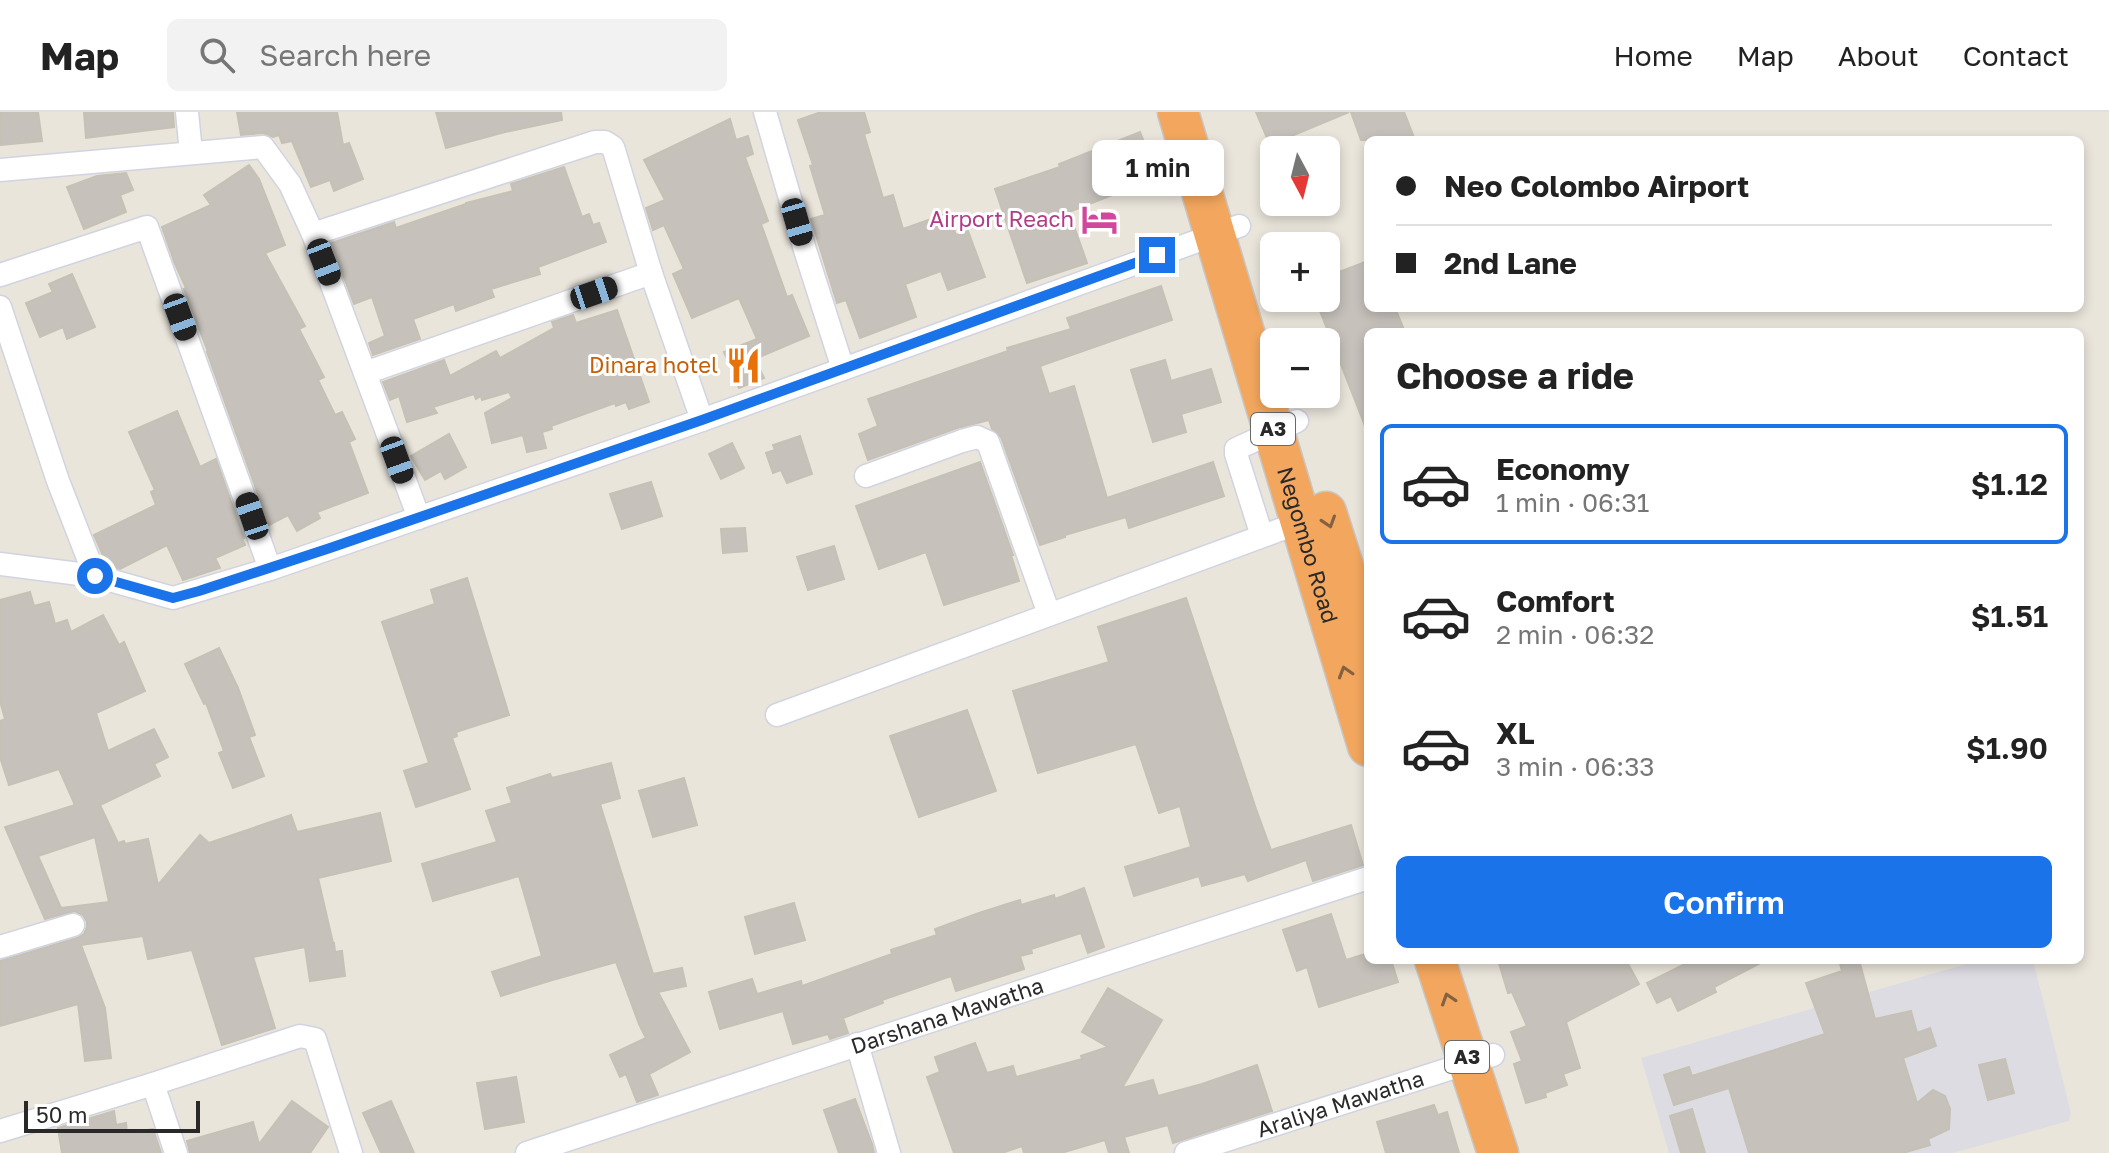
<!DOCTYPE html>
<html lang="en">
<head>
<meta charset="utf-8">
<style>
  body { margin:0; font-family:"Golos Text",sans-serif; background:#f2f2f2; color:#222; height:100vh; display:flex; flex-direction:column; font-size:30px; white-space:nowrap }
  * { box-sizing:border-box; margin:0 }
  p { font-size:26px; color:#767676 }
  .icon { flex:none; width:44px; height:44px; fill:none; stroke:currentColor; stroke-width:2; stroke-linecap:round; stroke-linejoin:round }
  .map { position:relative; flex:1; overflow:hidden }
  .drawer { position:absolute; left:1364px; top:216px; width:720px; height:636px; display:flex; flex-direction:column; background:#fff; border-radius:12px; box-shadow:0 4px 12px #0003 }
  .drawer>* { flex:none }
  .hud { position:absolute; left:1364px; top:24px; width:720px; height:176px; border-radius:12px; box-shadow:0 4px 12px #0003; display:grid; align-content:center; height:176px; padding:0 32px; background:#fff }
  .needle { width:52px; rotate:173deg }
  .controls { position:absolute; left:1260px; top:24px; display:grid; gap:16px }
  .controls a { display:grid; place-items:center; width:80px; height:80px; border-radius:12px; background:#fff; box-shadow:0 4px 12px #0003; font-size:40px }
  .scale { position:absolute; left:24px; bottom:20px; width:176px; box-sizing:border-box; padding-left:8px; border:4px solid #292929; border-top:0; font-size:22px; line-height:28px; white-space:nowrap; color:#292929; -webkit-text-stroke:6px #fff; paint-order:stroke }
  .end { position:absolute; width:36px; height:36px; margin:-18px; border:10px solid #1a73e8; background:#fff; box-shadow:0 0 0 4px #fff }
  .from { border-radius:50% }
  .bubble { position:absolute; height:56px; border-radius:12px; background:#fff; box-shadow:0 4px 12px #0003; font-size:26px; font-weight:600; line-height:56px; text-align:center }
  .car { position:absolute; width:24px; height:48px; margin:-24px -12px; border-radius:10px; box-shadow:0 0 6px 2px #0007; background:linear-gradient(#222 24%,#8ab4d8 0 40%,#222 0 76%,#8ab4d8 0 86%,#222 0) }
  .hud b { display:flex; align-items:center; gap:28px; height:76px; font-size:30px }
  .hud b+b { border-top:2px solid #e0e0e0 }
  .hud i { width:20px; height:20px; background:#222 }
  ul { padding:0; list-style:none }
  li { display:flex; align-items:center; gap:24px; height:120px; margin:0 16px 12px; padding:0 16px; border:4px solid transparent; border-radius:12px }
  li div { flex:1 }
  li b { display:block; font-size:30px }
  li em { font-style:normal; font-weight:600 }
  li.on { border-color:#1a73e8 }
  li>.icon { width:72px; height:72px; stroke-width:1.5 }
  h2 { padding:0 32px; font-size:36px; line-height:96px }
  .cta { display:flex; gap:16px; margin-top:auto; padding:16px 32px }
  .cta a { flex:1; height:92px; border-radius:12px; background:#1a73e8; color:#fff; font-size:32px; font-weight:600; line-height:92px; text-align:center }
  header { display:flex; align-items:center; gap:48px; box-sizing:border-box; height:112px; padding:0 40px; background:#fff; border-bottom:2px solid #e0e0e0 }
  header strong { font-size:38px }
  nav { display:flex; gap:44px; margin-inline-start:auto; font-size:28px }
  .search { width:560px; height:72px; background:#f2f2f2; display:flex; align-items:center; gap:20px; box-sizing:border-box; padding:0 28px; border-radius:12px; color:#767676; font-size:30px }
  .map>svg:first-child { display:block }
  .industrial { fill:#dedce3 }
  .building { fill:#c6c1bb; stroke:#c5c1b5; stroke-width:2; fill-rule:evenodd }
  .lines { fill:none; stroke-linecap:round; stroke-linejoin:round }
  .street-casing { stroke:#d1d3e1; stroke-width:25 }
  .highway-casing { stroke:#c7c7c7; stroke-width:43 }
  .street { stroke:#fff; stroke-width:22 }
  .highway { stroke:#f3a75e; stroke-width:40 }
  .oneway { stroke:#846241 }
  .route { stroke:#1a73e8; stroke-width:10 }
  .labels { text-anchor:middle; stroke-width:6; stroke-linejoin:round; paint-order:stroke }
  .shield { fill:#fff; stroke:#696969; stroke-width:2 }
  .shield-label { font-size:20px; font-weight:bold; fill:#292929 }
  .hotel-label { font-size:22px; fill:#b23c85; stroke:#fff; text-anchor:end }
  .food-label { font-size:22px; fill:#c56008; stroke:#fff; text-anchor:end }
  .street-label { font-size:22px; fill:#292929; stroke:#fff }
</style>
</head>
<body>
<header>
<strong>Map</strong>
<div class="search"><svg class="icon" aria-label="search" viewBox="0 0 24 24"><circle cx="10" cy="10" r="6"/><path d="M15 15l6 6"/></svg>Search here</div>
<nav><a>Home</a><a>Map</a><a>About</a><a>Contact</a></nav>
</header>
<div class="map">
<svg width="2109" height="1041" viewBox="0 0 2109 1041">
  <rect width="100%" height="100%" fill="#eae5db"/>
  <path class="industrial" d="M1980,848H2033L2071,1001L2069,1009L1953,1041H1669L1641,946Z"/>
  <g class="building">
    <path d="M0,0H38L42,29L0,33Z"/>
    <path d="M84,0H173L174,15L86,26Z"/>
    <path d="M237,0H337L343,33L349,31L363,67L334,79L330,68L311,75L292,29L282,31L279,23L273,25L263,21L241,23Z"/>
    <path d="M436,0H561L562,8L505,20L446,36Z"/>
    <path d="M821,0H864L870,20L864,22L883,86L893,83L903,117L948,101L956,123L968,119L985,165L948,178L941,159L905,172L916,205L860,226L846,188L837,191L811,107L825,103L810,54L813,53L798,8Z"/>
    <path d="M1256,0H1349L1270,33Z"/>
    <path d="M1351,0H1404L1415,28H1361Z"/>
    <path d="M730,7L736,28L748,24L753,42L745,45L768,109L761,112L787,185L792,183L809,224L755,247L764,266L739,276L724,240L757,227L739,186L692,206L673,162L684,157L664,113L653,118L646,96L665,88L644,48Z"/>
    <path d="M1140,20L1158,65L1069,100L1087,151L1027,171L995,77L1060,55L1059,52Z"/>
    <path d="M249,53L259,67L285,133L265,141L305,214L299,217L324,265L318,268L335,303L342,300L355,327L349,330L368,381L317,400L320,406L297,419L288,403L269,413L207,240H208L184,177L186,176L175,152L162,115L211,93L204,83Z"/>
    <path d="M564,55L582,105L589,102L593,113L599,111L606,130L538,155L540,162L491,177L494,185L456,199L454,192L413,207L420,227L373,243L369,231L385,224L372,185L354,192L331,131L394,110L396,116L466,92V91L513,79L511,72Z"/>
    <path d="M126,61L133,78L120,83L126,100L84,117L67,75L97,64Z"/>
    <path d="M1368,149V196H1395L1405,220H1368L1367,319L1315,186H1326V165Z"/>
    <path d="M72,162L95,215L67,227L63,215L40,225L26,191L53,180L49,172Z"/>
    <path d="M1161,174L1172,208L1040,254L1049,282L1074,274L1107,386L1213,350L1224,384L1129,416L1126,405L1065,423V425L1040,433L1001,325L992,317L989,308L957,316L868,348L859,322L878,314L868,287L1008,239L1007,236L1071,217L1067,206Z"/>
    <path d="M617,198L649,290L629,297L626,290L616,294L615,291L551,314L552,317L542,320L546,336L527,340L523,323L492,331L485,301L512,286L509,280L482,288L481,284L476,287L474,282L433,295L437,301L407,310L399,284L390,288L383,270L444,248L450,264L496,239L500,246L554,216L552,210L573,203L576,211Z"/>
    <path d="M1165,248L1171,269L1211,257L1221,290L1181,302L1186,320L1153,330L1131,258Z"/>
    <path d="M177,299L200,355L216,347L244,426L242,427L245,433L215,446L220,456L183,468L167,433L120,457L107,453L94,423L156,393L151,380L155,378L129,320Z"/>
    <path d="M449,322L466,355L445,367L441,359L425,368L411,344Z"/>
    <path d="M800,324L812,362L787,371L781,358L773,361L766,341L775,338L773,333Z"/>
    <path d="M732,331L744,356L721,367L709,342Z"/>
    <path d="M980,350L1013,443H1011L1019,469L944,493L926,440L879,457L856,394Z"/>
    <path d="M651,370L662,404L622,417L610,382Z"/>
    <path d="M745,416L747,439L723,441L721,417Z"/>
    <path d="M834,434L844,467L808,478L797,445Z"/>
    <path d="M467,466L509,603L456,620L457,624L452,626L470,677L416,695L404,659L429,651L382,510L435,492L431,478Z"/>
    <path d="M30,480L34,494L49,490L55,512L67,508L71,520L103,503L119,533L124,530L145,579L96,601L108,639L154,617L168,645L154,652L160,664L100,693L118,731L124,729L125,732L148,727L158,773L200,723L209,731L291,703L297,720L380,701L391,749L318,766L333,831H334L335,840L342,839L345,864L310,869L305,835L253,845L275,916L222,933L192,838L148,847L143,824L81,833L105,896L111,946L85,949L78,892L0,914V849L77,826L84,822L87,815V810L83,803L75,799L45,807L5,715L75,693L59,657L9,673L0,645V609L5,607L0,589V488ZM95,725L109,790L61,796L38,744Z"/>
    <path d="M1186,486L1256,697L1271,738L1351,713L1363,753L1313,769L1306,748L1248,769L1245,762L1202,774L1199,764L1134,784L1125,755L1191,735L1180,694L1159,701L1136,632L1038,661L1013,579L1109,550L1098,515Z"/>
    <path d="M219,536L238,576L255,623L249,625L264,664L233,676L219,641L224,639L206,591L204,592L185,552Z"/>
    <path d="M967,598L996,679L919,705L890,624Z"/>
    <path d="M611,651L620,686L600,692L653,862L682,856L686,874L658,880L690,940L649,962L658,983L637,990L626,962L620,965L610,943L646,926L639,912L616,850L549,869L501,884L492,860L542,844L519,764L433,789L422,752L497,730L486,699L512,691L507,676L550,662L552,666Z"/>
    <path d="M684,666L697,713L653,725L639,679Z"/>
    <path d="M1084,776L1104,835L1088,841L1081,821L1031,837L1032,841L1020,844L1024,857L956,879L951,864L882,888L883,891L843,906L848,921L830,927L828,922L793,932L783,899L720,917L709,880L752,867L757,882L801,869L802,874L892,842L891,838L937,823L935,817L979,801L1020,788L1021,793L1054,783L1055,787Z"/>
    <path d="M794,791L805,828L755,842L745,805Z"/>
    <path d="M1331,802L1346,848L1368,841V848H1391L1398,870L1319,895L1307,855L1297,859L1283,818Z"/>
    <path d="M1498,848H1626L1639,872L1566,910L1580,956L1563,962L1567,973L1545,981L1546,985L1526,991L1514,952L1522,949L1511,920L1527,914L1512,880L1508,881Z"/>
    <path d="M1693,848H1766L1714,875L1716,880L1678,899L1671,884L1657,891L1647,871Z"/>
    <path d="M1839,848H1859L1875,907L1911,899L1917,921L1930,916L1936,934L1903,946L1917,991L1933,978L1945,984L1950,997L1949,1017L1928,1027L1930,1033L1903,1041H1749L1729,976L1674,993L1664,963L1689,955L1692,964L1825,922L1806,871L1842,859Z"/>
    <path d="M1108,876L1162,908L1122,976L1153,968L1158,984L1202,972L1257,953L1272,999L1173,1031L1168,1013L1124,1025L1129,1041H1109L1105,1028L1061,1041H1024L1022,1034L1002,1041H954L927,965L940,960L935,945L975,931L987,961L1013,954L1016,965L1082,947L1081,944L1108,935L1082,920Z"/>
    <path d="M2005,947L2014,981L1988,988L1979,953Z"/>
    <path d="M516,965L524,1010L485,1017L477,971Z"/>
    <path d="M855,987L872,1032L874,1041H839L824,998Z"/>
    <path d="M292,989L328,1015L310,1041H190L187,1029L253,1010L259,1032Z"/>
    <path d="M391,989L414,1041H381L363,1001Z"/>
    <path d="M1434,993L1438,1003L1447,1000L1459,1041H1386L1377,1010Z"/>
    <path d="M1692,997L1705,1041H1681L1670,1004Z"/>
    <path d="M114,999L116,1013L126,1011L127,1021L153,1017L161,1041H62L58,1016Z"/>
  </g>
  <g class="lines">
    <defs>
      <g id="street">
        <path d="M187,0L191,41"/>
        <path d="M765,0L805,138L843,257"/>
        <path d="M0,58L263,35L290,72L313,122"/>
        <path d="M0,163L147,115L270,457"/>
        <path d="M0,195L58,369L95,464"/>
        <path d="M365,261L651,161"/>
        <path d="M866,364L962,329L977,325L988,330L1049,502"/>
        <path d="M419,406L313,122L595,30H605L613,35L651,161L702,308"/>
        <path d="M1262,424L1236,342V337L1297,309"/>
        <path d="M0,452L95,464L173,486L270,457L702,308L1239,114"/>
        <path d="M777,603L1301,410"/>
        <path d="M0,835L73,813"/>
        <path d="M857,932L889,1041"/>
        <path d="M153,972L176,1041"/>
        <path d="M0,1019L153,972L300,924L315,927L351,1041"/>
        <path id="s1" d="M527,1041L1368,766"/>
        <path id="s2" d="M1186,1041L1493,943"/>
      </g>
      <g id="highway">
        <path id="s3" d="M1178,0L1368,634"/>
        <path d="M1326,400L1368,532"/>
        <path d="M1435,848L1498,1041"/>
      </g>
    </defs>
    <use href="#street" class="street-casing"/>
    <use href="#highway" class="highway-casing"/>
    <use href="#street" class="street"/>
    <use href="#highway" class="highway"/>
  </g>
  <defs><path id="oneway-chevron" d="M-2-3.5L2.5 0L-2 3.5" fill="none" stroke-width="1.6" stroke-linecap="round" stroke-linejoin="round" transform="scale(2)"/></defs>
  <g class="oneway">
    <use href="#oneway-chevron" transform="translate(1329 410) rotate(72)"/>
    <use href="#oneway-chevron" transform="translate(1345 560) rotate(-107)"/>
    <use href="#oneway-chevron" transform="translate(1448 887) rotate(-108)"/>
  </g>
  <g class="lines">
    <path class="route" d="M95,464L173,486L199,479L330,436L702,308L1157,143"/>
  </g>
  <defs>
    <symbol id="hotel-bare" viewBox="-9 -9 18 18"><path d="M-6-4.5h1.5V1H6V5H4.5V3h-9V5H-6ZM-4 0a1.8 1.8 0 1 1 3.6 0ZM.5 0V-2.5h3Q6-2.5 6 0Z" fill="#d1479c" stroke="#fff" stroke-width="2.5" paint-order="stroke"/></symbol>
    <symbol id="restaurant-bare" viewBox="-9 -9 18 18"><path d="M-5-6h1v4h1v-4h1v4h1v-4h1v5L-1.5 .5V6h-2V.5L-5-1ZM5-6V6H3V1.5H1.5Q1.5-4 5-6Z" fill="#e8710a" stroke="#fff" stroke-width="2.5" paint-order="stroke"/></symbol>
  </defs>
  <g fill-rule="evenodd">
    <use href="#hotel-bare" x="1074" y="82" width="51" height="51"/>
    <use href="#restaurant-bare" x="718" y="228" width="51" height="51"/>
  </g>
  <g class="labels">
    <g class="shield">
      <rect x="1251" y="301" width="44" height="32" rx="6"/>
      <rect x="1445" y="929" width="44" height="32" rx="6"/>
    </g>
    <g class="shield-label">
      <text x="1273" y="324">A3</text>
      <text x="1467" y="952">A3</text>
    </g>
    <g class="hotel-label">
      <text x="1074" y="115">Airport Reach</text>
    </g>
    <g class="food-label">
      <text x="718" y="261">Dinara hotel</text>
    </g>
    <g class="street-label">
      <text dy="8" stroke="none"><textPath href="#s3" startOffset="452">Negombo Road</textPath></text>
      <text dy="8" stroke="none"><textPath href="#s1" startOffset="442">Darshana Mawatha</textPath></text>
      <text dy="8" stroke="none"><textPath href="#s2" startOffset="162">Araliya Mawatha</textPath></text>
    </g>
  </g>
</svg>
<div class="controls">
<a><svg class="needle" viewBox="-14 -14 28 28"><path d="M0-13l5 13h-10z" fill="#e53935"/><path d="M0 13l5-13h-10z" fill="#767676"/></svg></a>
<a>+</a>
<a>−</a>
</div>
<div class="scale">50 m</div>
<i class="end from" style="left:95px;top:464px"></i>
<i class="end" style="left:1157px;top:143px"></i>
<div class="bubble" style="left:1092px;top:28px;width:132px">1 min</div>
<i class="car" style="left:797px;top:110px;rotate:164deg"></i>
<i class="car" style="left:324px;top:150px;rotate:159deg"></i>
<i class="car" style="left:594px;top:181px;rotate:71deg"></i>
<i class="car" style="left:180px;top:205px;rotate:160deg"></i>
<i class="car" style="left:397px;top:348px;rotate:160deg"></i>
<i class="car" style="left:252px;top:404px;rotate:341deg"></i>
<div class="hud">
<b><i class="from"></i>Neo Colombo Airport</b>
<b><i></i>2nd Lane</b>
</div>
<section class="drawer">
<h2>Choose a ride</h2>
<ul>
<li class="on"><svg class="icon" aria-label="car" viewBox="0 0 24 24"><path d="M5 17H2v-5l4-1 3-4h7l3 4 3 1v5h-3M9 17h6M6 11h13"/><circle cx="7" cy="17" r="2"/><circle cx="17" cy="17" r="2"/></svg><div><b>Economy</b><p>1 min · 06:31</p></div><em>$1.12</em></li>
<li><svg class="icon" aria-label="car" viewBox="0 0 24 24"><path d="M5 17H2v-5l4-1 3-4h7l3 4 3 1v5h-3M9 17h6M6 11h13"/><circle cx="7" cy="17" r="2"/><circle cx="17" cy="17" r="2"/></svg><div><b>Comfort</b><p>2 min · 06:32</p></div><em>$1.51</em></li>
<li><svg class="icon" aria-label="car" viewBox="0 0 24 24"><path d="M5 17H2v-5l4-1 3-4h7l3 4 3 1v5h-3M9 17h6M6 11h13"/><circle cx="7" cy="17" r="2"/><circle cx="17" cy="17" r="2"/></svg><div><b>XL</b><p>3 min · 06:33</p></div><em>$1.90</em></li>
</ul>
<div class="cta"><a>Confirm</a></div>
</section>
</div>
</body>
</html>
